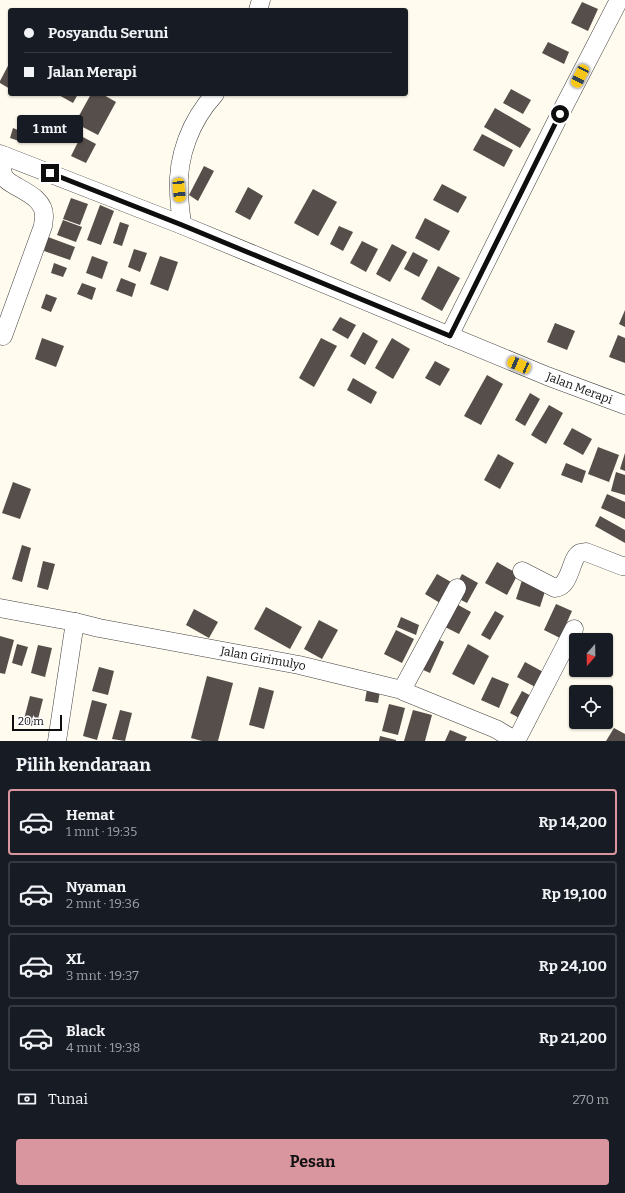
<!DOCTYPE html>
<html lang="id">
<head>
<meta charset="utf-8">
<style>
  body { margin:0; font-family:Bitter,serif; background:#20242c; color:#f1f3f6; height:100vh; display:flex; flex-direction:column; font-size:15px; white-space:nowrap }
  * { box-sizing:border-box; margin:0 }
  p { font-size:13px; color:#9ea1a6 }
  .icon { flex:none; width:22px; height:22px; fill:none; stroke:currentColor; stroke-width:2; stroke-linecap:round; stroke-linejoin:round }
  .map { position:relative; height:741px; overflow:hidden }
  .details { display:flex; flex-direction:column; background:#171b24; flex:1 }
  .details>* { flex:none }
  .hud { position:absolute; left:8px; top:8px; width:400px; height:88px; border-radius:4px; box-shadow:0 1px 3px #0004; display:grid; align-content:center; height:88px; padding:0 16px; background:#171b24 }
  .needle { width:26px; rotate:200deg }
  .fabs { position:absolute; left:569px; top:633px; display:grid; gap:8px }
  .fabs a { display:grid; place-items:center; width:44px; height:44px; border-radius:4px; background:#171b24; box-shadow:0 1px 3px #0004; font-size:20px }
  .scale { position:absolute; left:12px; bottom:10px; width:50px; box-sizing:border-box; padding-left:4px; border:2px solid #0e0e0e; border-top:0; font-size:11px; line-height:14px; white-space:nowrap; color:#0e0e0e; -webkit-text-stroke:3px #fff; paint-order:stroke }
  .end { position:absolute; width:18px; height:18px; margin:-9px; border:5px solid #0e0e0e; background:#fff; box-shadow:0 0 0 2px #fff }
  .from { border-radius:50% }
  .bubble { position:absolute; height:28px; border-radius:4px; background:#171b24; box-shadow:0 1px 3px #0004; font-size:13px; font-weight:700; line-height:28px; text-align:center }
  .car { position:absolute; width:12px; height:24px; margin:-12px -6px; border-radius:5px; box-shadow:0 0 3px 1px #0007; background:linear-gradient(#f5c518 24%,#345 0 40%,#f5c518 0 76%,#345 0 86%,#f5c518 0) }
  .hud b { display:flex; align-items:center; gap:14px; height:38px; font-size:15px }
  .hud b+b { border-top:1px solid #363941 }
  .hud i { width:10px; height:10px; background:#f1f3f6 }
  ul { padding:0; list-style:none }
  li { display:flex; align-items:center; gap:12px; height:66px; margin:0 8px 6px; padding:0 8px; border:2px solid #363941; border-radius:4px }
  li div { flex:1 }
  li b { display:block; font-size:15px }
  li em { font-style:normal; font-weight:700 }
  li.current { border-color:#da969f }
  li>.icon { width:36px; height:36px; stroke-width:1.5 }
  h2 { padding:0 16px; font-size:18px; line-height:48px }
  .pay { display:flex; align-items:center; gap:10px; height:44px; padding:0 16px; font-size:15px }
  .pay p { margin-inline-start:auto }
  .button { display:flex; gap:8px; margin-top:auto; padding:8px 16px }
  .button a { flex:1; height:46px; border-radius:4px; background:#da969f; color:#111; font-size:16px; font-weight:700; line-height:46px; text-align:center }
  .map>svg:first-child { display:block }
  .building { fill:#564e4a }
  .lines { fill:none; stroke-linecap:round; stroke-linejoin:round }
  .minor-casing { stroke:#414141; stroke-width:19 }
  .minor { stroke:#fff; stroke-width:18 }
  .route { stroke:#0e0e0e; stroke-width:5 }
  .labels { text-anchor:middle; stroke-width:4; stroke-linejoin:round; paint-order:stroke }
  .street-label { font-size:12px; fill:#0e0e0e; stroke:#fff }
</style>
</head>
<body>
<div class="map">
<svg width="625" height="741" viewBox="0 0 625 741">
  <rect width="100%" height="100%" fill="#fffbee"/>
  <g class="building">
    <path d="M582,2L598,9L588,31L571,23Z"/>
    <path d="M548,42L569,52L564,64L542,53Z"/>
    <path d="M10,62V89L0,83V81Z"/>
    <path d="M511,89L531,100L523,114L503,103Z"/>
    <path d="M57,94H78L73,103Z"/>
    <path d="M91,94H102L116,102L98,135L75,123Z"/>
    <path d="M495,108L531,129L520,148L484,127Z"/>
    <path d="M13,128L28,134L25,143L10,138Z"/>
    <path d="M482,134L513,150L504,167L473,150Z"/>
    <path d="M81,136L96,144L86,163L71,156Z"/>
    <path d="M204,166L214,171L198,201L189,195Z"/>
    <path d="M442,184L467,197L458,213L433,200Z"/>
    <path d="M248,187L263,196L250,220L235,212Z"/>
    <path d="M313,189L337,202L318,236L294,223Z"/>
    <path d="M71,198L88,204L80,225L63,219Z"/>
    <path d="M100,205L114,211L101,245L87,240Z"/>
    <path d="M425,218L450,231L439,251L415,238Z"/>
    <path d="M63,220L82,227L76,242L57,235Z"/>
    <path d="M120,222L129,225L122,246L113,243Z"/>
    <path d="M339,226L353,232L343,251L330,244Z"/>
    <path d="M48,237L75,247L70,260L44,251Z"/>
    <path d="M362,241L378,249L366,272L350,263Z"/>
    <path d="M392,244L407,252L390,282L376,274Z"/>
    <path d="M134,249L147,253L140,272L128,267Z"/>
    <path d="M413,252L428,260L419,277L404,269Z"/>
    <path d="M92,256L108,262L102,279L86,273Z"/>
    <path d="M160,256L178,262L168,291L150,284Z"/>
    <path d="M54,263L67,268L63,277L51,273Z"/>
    <path d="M438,266L460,278L442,311L421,299Z"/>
    <path d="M121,278L136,284L132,297L116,291Z"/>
    <path d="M82,283L96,288L92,300L77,294Z"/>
    <path d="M46,294L57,298L51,312L41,308Z"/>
    <path d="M625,310V327L619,324Z"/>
    <path d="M340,317L356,325L348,339L332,330Z"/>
    <path d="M555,323L575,331L567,350L547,342Z"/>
    <path d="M363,332L378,341L365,365L350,356Z"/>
    <path d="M618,335L625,338V363L609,357Z"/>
    <path d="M42,338L64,346L56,367L35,359Z"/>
    <path d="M321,338L337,346L314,387L299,378Z"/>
    <path d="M392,338L410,349L393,379L375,368Z"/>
    <path d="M435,361L450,369L440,386L425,378Z"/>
    <path d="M487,375L503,384L481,425L464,416Z"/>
    <path d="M353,378L377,392L371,404L347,390Z"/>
    <path d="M530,393L540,399L525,426L515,420Z"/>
    <path d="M549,405L563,413L546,444L531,435Z"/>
    <path d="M572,428L592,439L583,455L563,444Z"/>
    <path d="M598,447L619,455L609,482L588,474Z"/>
    <path d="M625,453V471L620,469Z"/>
    <path d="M498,454L514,463L500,489L484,480Z"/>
    <path d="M566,463L586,471L582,483L561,475Z"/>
    <path d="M616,472L625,475V495L611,491Z"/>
    <path d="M13,482L31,489L20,519L2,513Z"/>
    <path d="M607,494L625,502V519L601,508Z"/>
    <path d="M600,516L625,530V543L595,526Z"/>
    <path d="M22,545L31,548L22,582L12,579Z"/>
    <path d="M43,561L55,564L48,590L37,587Z"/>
    <path d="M497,562L518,574L507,595L485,583Z"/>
    <path d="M437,574L451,582L440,603L425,594Z"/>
    <path d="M462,574L478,583L467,603L451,595Z"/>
    <path d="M523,577L547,585L540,607L516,599Z"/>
    <path d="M449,600L471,612L459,634L437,623Z"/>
    <path d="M556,604L572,611L560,638L544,630Z"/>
    <path d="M266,607L302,627L290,649L254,629Z"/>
    <path d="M194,609L218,622L209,638L186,625Z"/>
    <path d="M495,611L504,616L490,640L481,635Z"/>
    <path d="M401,617L419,625L416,635L397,627Z"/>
    <path d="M319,620L338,630L322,659L304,649Z"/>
    <path d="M396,630L414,639L402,663L384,654Z"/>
    <path d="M427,634L444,642L430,673L412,665Z"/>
    <path d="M0,636L14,640L5,674L0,673Z"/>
    <path d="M17,644L28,647L22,666L12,663Z"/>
    <path d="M468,644L489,656L474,685L452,674Z"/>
    <path d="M38,645L52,648L45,677L31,673Z"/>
    <path d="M525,662L545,673L537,688L517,677Z"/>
    <path d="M99,667L114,671L108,695L92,691Z"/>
    <path d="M207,676L233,683L218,741H202L191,738Z"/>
    <path d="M492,677L509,684L499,708L481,700Z"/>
    <path d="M259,687L274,691L264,729L249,725Z"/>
    <path d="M367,689L380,691L378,703L365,701Z"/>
    <path d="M522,691L533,697L521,719L510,713Z"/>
    <path d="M30,696L43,699L36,727L23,723Z"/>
    <path d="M92,700L107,704L97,740L83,736Z"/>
    <path d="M389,704L405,708L398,735L382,731Z"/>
    <path d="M120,710L132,713L125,741L112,739Z"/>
    <path d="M413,710L432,715L425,741H404Z"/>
    <path d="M614,728L625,734V741H606Z"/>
    <path d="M450,730L467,737L465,741H445Z"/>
    <path d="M380,736L396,740V741H379Z"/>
  </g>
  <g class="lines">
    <defs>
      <g id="minor">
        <path d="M258,10L261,0"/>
        <path id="s1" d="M0,154L182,225L547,376L625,405"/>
        <path d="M182,225C181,214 179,202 179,191C177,156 191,120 215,94"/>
        <path d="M3,336L43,226C43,223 44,220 44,217C45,200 26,192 14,185C9,182 5,180 3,174C1,169 4,162 5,156"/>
        <path d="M449,336L560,114L619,0"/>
        <path d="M522,571L555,588C571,587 570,558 580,553C581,553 585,552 586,552L622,566H625"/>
        <path id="s2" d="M0,608L75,622L99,628L299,665L402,690L405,692L496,729L516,741"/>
        <path d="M402,690L457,588"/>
        <path d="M57,741L75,622"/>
        <path d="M516,741L574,629"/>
      </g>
    </defs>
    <use href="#minor" class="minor-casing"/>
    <use href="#minor" class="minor"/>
  </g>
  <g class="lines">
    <path class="route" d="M50,173L182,225L450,336L560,114"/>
  </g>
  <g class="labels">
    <g class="street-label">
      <text dy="4" stroke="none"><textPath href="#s1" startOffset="625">Jalan Merapi</textPath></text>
      <text dy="4" stroke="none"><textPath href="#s2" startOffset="268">Jalan Girimulyo</textPath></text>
    </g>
  </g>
</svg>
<div class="fabs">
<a><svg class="needle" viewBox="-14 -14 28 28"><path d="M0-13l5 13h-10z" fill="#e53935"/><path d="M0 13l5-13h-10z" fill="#9ea1a6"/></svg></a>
<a><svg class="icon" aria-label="locate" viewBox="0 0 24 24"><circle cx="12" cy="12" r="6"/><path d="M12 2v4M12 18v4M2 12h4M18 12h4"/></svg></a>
</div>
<div class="scale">20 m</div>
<i class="end from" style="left:560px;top:114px"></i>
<i class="end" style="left:50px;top:173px"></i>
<div class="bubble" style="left:17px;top:115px;width:66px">1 mnt</div>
<i class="car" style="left:580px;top:76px;rotate:207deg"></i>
<i class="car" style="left:179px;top:190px;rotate:175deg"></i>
<i class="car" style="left:519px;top:365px;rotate:293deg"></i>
<div class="hud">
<b><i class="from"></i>Posyandu Seruni</b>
<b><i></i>Jalan Merapi</b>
</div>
</div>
<section class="details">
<h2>Pilih kendaraan</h2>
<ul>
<li class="current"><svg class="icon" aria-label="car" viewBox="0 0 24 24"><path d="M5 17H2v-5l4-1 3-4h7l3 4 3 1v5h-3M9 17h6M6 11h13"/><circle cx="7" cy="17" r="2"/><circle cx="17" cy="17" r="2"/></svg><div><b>Hemat</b><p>1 mnt · 19:35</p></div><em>Rp 14,200</em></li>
<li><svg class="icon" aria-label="car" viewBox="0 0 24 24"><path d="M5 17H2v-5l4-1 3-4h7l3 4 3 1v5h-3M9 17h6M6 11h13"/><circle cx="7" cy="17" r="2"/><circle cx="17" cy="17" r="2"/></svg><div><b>Nyaman</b><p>2 mnt · 19:36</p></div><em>Rp 19,100</em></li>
<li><svg class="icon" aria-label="car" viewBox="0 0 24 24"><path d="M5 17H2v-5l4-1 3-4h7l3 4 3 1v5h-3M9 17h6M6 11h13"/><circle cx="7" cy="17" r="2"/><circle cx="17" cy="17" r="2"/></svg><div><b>XL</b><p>3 mnt · 19:37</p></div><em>Rp 24,100</em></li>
<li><svg class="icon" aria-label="car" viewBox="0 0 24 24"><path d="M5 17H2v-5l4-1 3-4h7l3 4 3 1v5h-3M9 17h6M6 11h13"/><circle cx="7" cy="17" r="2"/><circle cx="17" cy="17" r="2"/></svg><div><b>Black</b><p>4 mnt · 19:38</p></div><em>Rp 21,200</em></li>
</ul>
<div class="pay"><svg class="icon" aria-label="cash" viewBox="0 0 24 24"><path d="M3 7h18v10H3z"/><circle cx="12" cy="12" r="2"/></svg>Tunai<p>270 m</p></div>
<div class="button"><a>Pesan</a></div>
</section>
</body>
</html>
